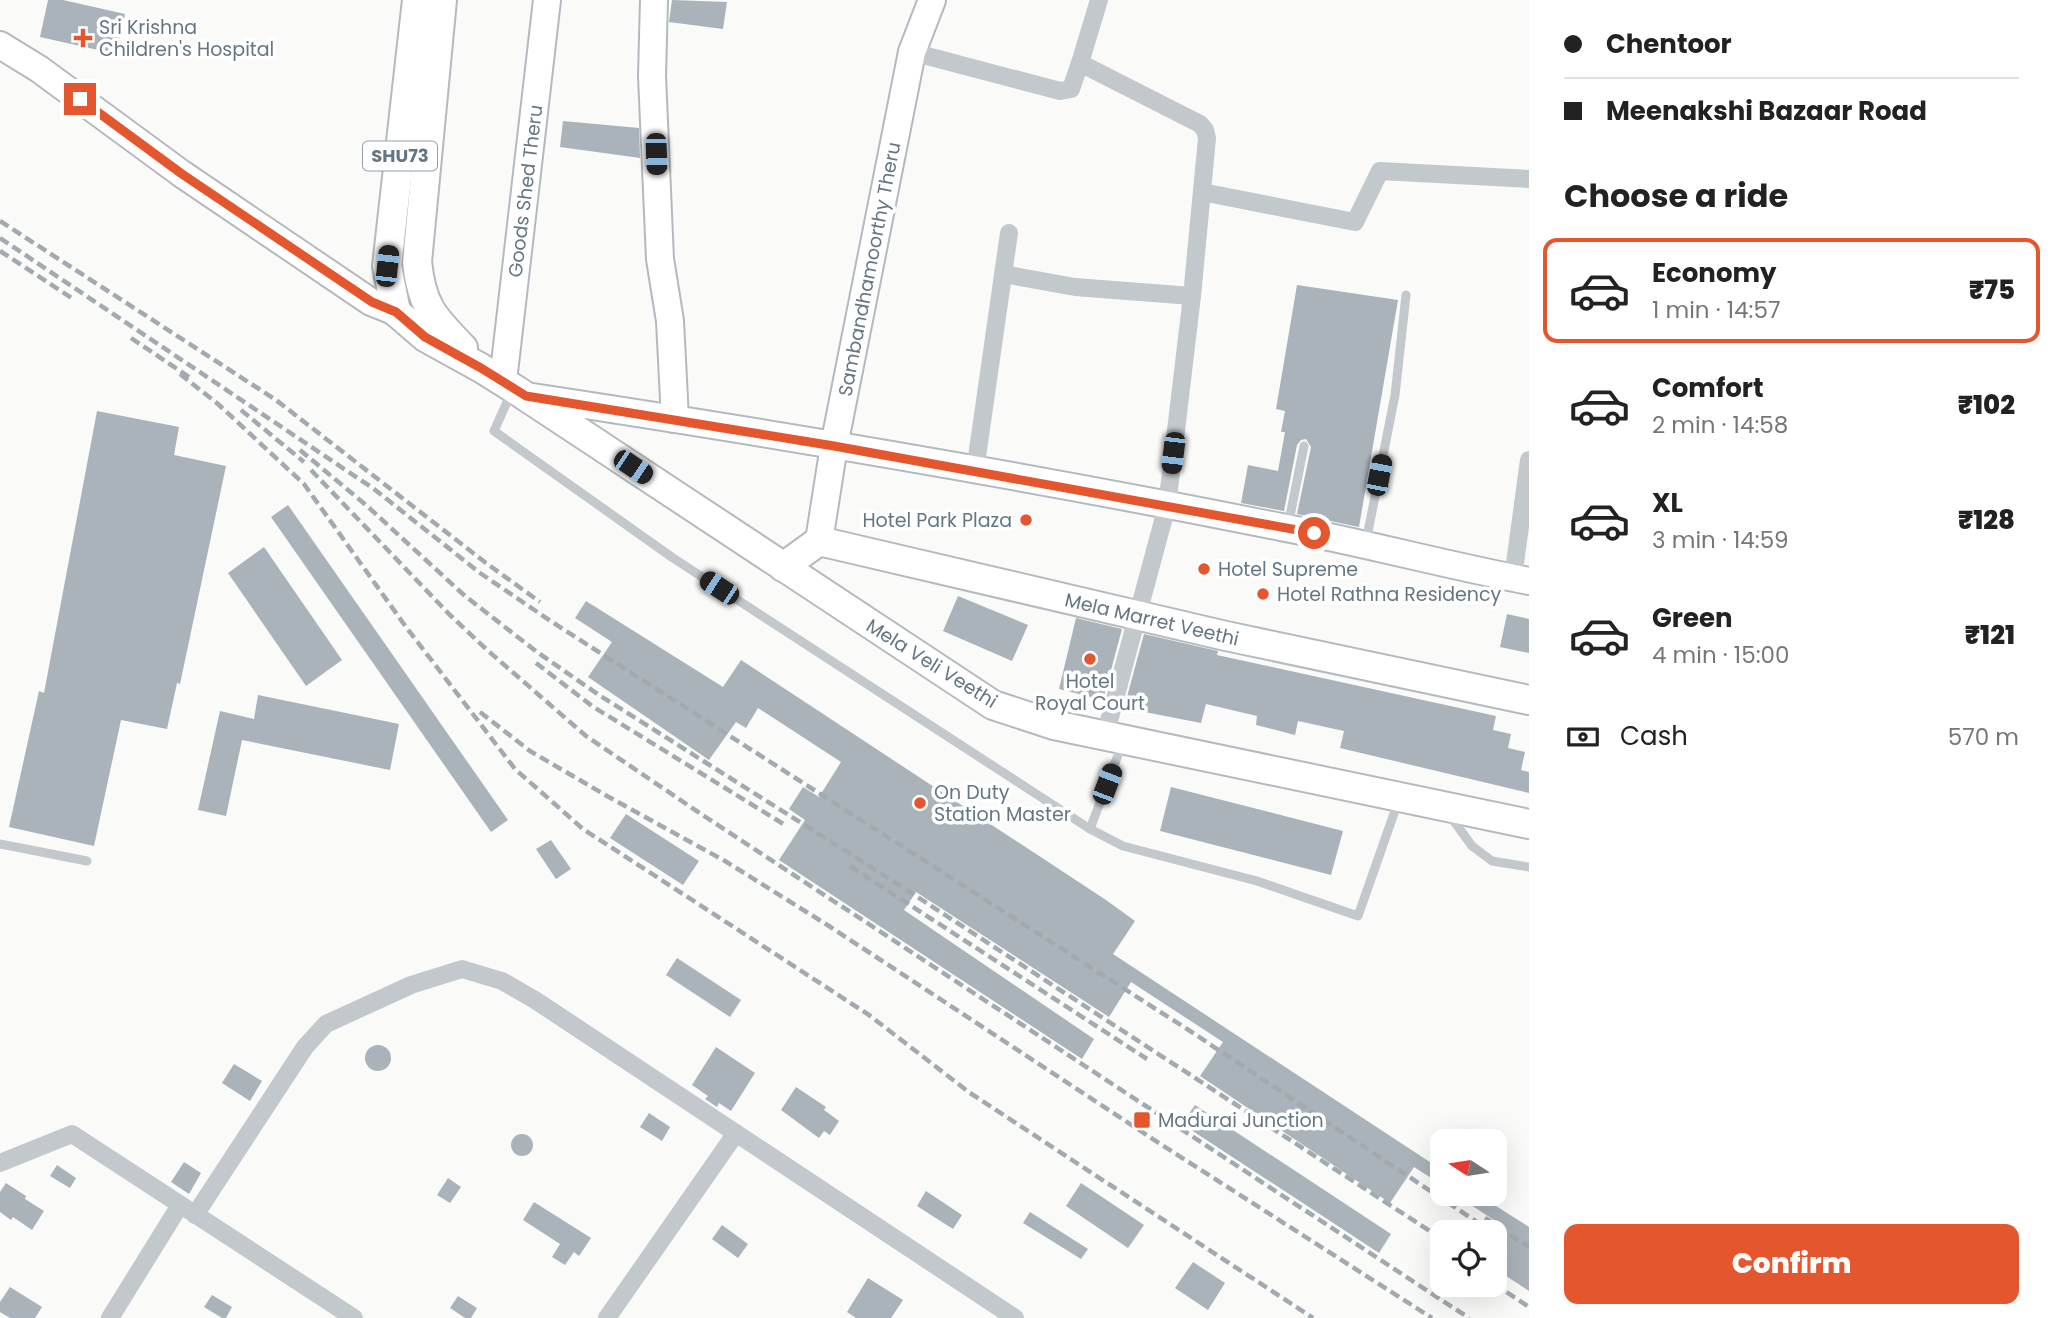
<!DOCTYPE html>
<html lang="en">
<head>
<meta charset="utf-8">
<style>
  body { margin:0; font-family:Poppins,sans-serif; background:#f2f2f2; color:#222; height:100vh; display:flex; flex-direction:column; font-size:26px; white-space:nowrap }
  * { box-sizing:border-box; margin:0 }
  p { font-size:23px; color:#767676 }
  .icon { flex:none; width:38px; height:38px; fill:none; stroke:currentColor; stroke-width:2; stroke-linecap:round; stroke-linejoin:round }
  .map { position:relative; flex:1; overflow:hidden }
  .details { display:flex; flex-direction:column; background:#fff; width:525px }
  .details>* { flex:none }
  .top-card { display:grid; align-content:center; height:154px; padding:0 35px; background:#fff }
  .needle { width:46px; rotate:282deg }
  .tools { position:absolute; left:1430px; top:1129px; display:grid; gap:14px }
  .tools a { display:grid; place-items:center; width:77px; height:77px; border-radius:14px; background:#fff; box-shadow:0 7px 28px #0002; font-size:35px }
  .end { position:absolute; width:32px; height:32px; margin:-16px; border:9px solid #e4572e; background:#fff; box-shadow:0 0 0 4px #fff }
  .from { border-radius:50% }
  .car { position:absolute; width:21px; height:42px; margin:-21px -10px; border-radius:9px; box-shadow:0 0 5px 2px #0007; background:linear-gradient(#222 24%,#8ab4d8 0 40%,#222 0 76%,#8ab4d8 0 86%,#222 0) }
  .top-card b { display:flex; align-items:center; gap:24px; height:66px; font-size:26px }
  .top-card b+b { border-top:2px solid #e0e0e0 }
  .top-card i { width:18px; height:18px; background:#222 }
  ul { padding:0; list-style:none }
  li { display:flex; align-items:center; gap:21px; height:105px; margin:0 14px 10px; padding:0 21px; border:4px solid transparent; border-radius:14px }
  li div { flex:1 }
  li b { display:block; font-size:26px }
  li em { font-style:normal; font-weight:800 }
  li.current { border-color:#e4572e }
  li>.icon { width:63px; height:63px; stroke-width:1.5 }
  h2 { padding:0 35px; font-size:32px; line-height:84px }
  .pay { display:flex; align-items:center; gap:18px; height:77px; padding:0 35px; font-size:26px }
  .pay p { margin-inline-start:auto }
  .primary-button { display:flex; gap:14px; margin-top:auto; padding:14px 35px }
  .primary-button a { flex:1; height:80px; border-radius:14px; background:#e4572e; color:#fff; font-size:28px; font-weight:800; line-height:80px; text-align:center }
  main { display:flex; flex:1; min-height:0 }
  .map>svg:first-child { display:block }
  .building { fill:#aab3b9 }
  .lines { fill:none; stroke-linecap:round; stroke-linejoin:round }
  .secondary-casing { stroke:#b3babf; stroke-width:30 }
  .primary-casing { stroke:#b5babe; stroke-width:32 }
  .lane { stroke:#c3c8cc; stroke-width:9 }
  .street { stroke:#c3c8cc; stroke-width:18 }
  .secondary { stroke:#fff; stroke-width:26 }
  .primary { stroke:#fff; stroke-width:28 }
  .rail { stroke:#a2aab0; stroke-width:4.5; stroke-dasharray:10 5; stroke-linecap:butt }
  .route { stroke:#e4572e; stroke-width:9 }
  .poi-dot { fill:#e4572e; stroke:#fff; stroke-width:2.5 }
  .labels { text-anchor:middle; stroke-width:7; stroke-linejoin:round; paint-order:stroke }
  .shield { fill:#fff; stroke:#939fa8; stroke-width:2 }
  .shield-label { font-size:18px; font-weight:bold; fill:#657683 }
  .poi-label { font-size:19px; fill:#657683; stroke:#fff; text-anchor:start }
  .street-label { font-size:19px; fill:#657683; stroke:#fff }
</style>
</head>
<body>
<main>
<div class="map">
<svg width="1529" height="1318" viewBox="0 0 1529 1318">
  <rect width="100%" height="100%" fill="#fafaf8"/>
  <g class="building">
    <path d="M48,0H63L125,14L116,54L40,37Z"/>
    <path d="M672,0L727,2L723,29L669,22Z"/>
    <path d="M563,121L639,128L640,158L560,147Z"/>
    <path d="M1297,285L1398,300L1359,527L1297,514L1311,447L1306,439L1301,440L1297,445L1284,511L1241,503L1248,465L1278,471L1285,432H1281L1285,411L1276,409Z"/>
    <path d="M97,411L179,427L174,455L226,466L180,684L177,683L167,729L121,720L94,846L9,827L39,691L44,693Z"/>
    <path d="M288,505L508,820L491,832L271,517Z"/>
    <path d="M264,547L342,660L306,686L228,573Z"/>
    <path d="M958,596L1028,625L1012,661L943,631Z"/>
    <path d="M586,601L723,687L741,660L1106,900L1135,921L1113,954L1442,1170V1185L1414,1167L1390,1203L1200,1076L1223,1042L1131,982L1109,1017L916,892L904,910L1094,1039L1082,1059L779,860L805,820L789,809L803,787L819,797L841,762L758,708L746,728L736,722L709,760L588,677L612,642L575,618Z"/>
    <path d="M1507,614L1529,619V653L1500,647Z"/>
    <path d="M1076,618L1122,629L1103,700L1059,689Z"/>
    <path d="M1144,634L1218,651L1217,655L1496,716L1493,730L1511,734L1508,748L1525,752L1521,770L1529,772V793L1340,748L1344,731L1298,721L1295,735L1256,725L1257,716L1206,704L1201,723L1124,708Z"/>
    <path d="M258,695L399,724L390,770L242,740L226,816L198,810L220,711L254,719Z"/>
    <path d="M1171,787L1343,831L1331,875L1160,831Z"/>
    <path d="M626,814L699,861L683,885L610,838Z"/>
    <path d="M551,840L571,869L556,879L536,849Z"/>
    <path d="M677,958L741,1000L730,1017L666,975Z"/>
    <circle cx="378" cy="1058" r="13"/>
    <path d="M716,1047L755,1073L731,1111L719,1103L717,1107L705,1099L708,1096L692,1085Z"/>
    <path d="M234,1064L262,1081L250,1101L222,1083Z"/>
    <path d="M796,1087L826,1107L824,1110L839,1121L830,1135L824,1131L819,1138L781,1110Z"/>
    <path d="M1195,1105L1391,1234L1379,1253L1182,1124Z"/>
    <path d="M649,1113L670,1127L662,1141L640,1127Z"/>
    <circle cx="522" cy="1145" r="11"/>
    <path d="M184,1162L201,1173L189,1194L171,1182Z"/>
    <path d="M57,1165L76,1178L70,1188L50,1176Z"/>
    <path d="M448,1178L461,1187L450,1203L437,1195Z"/>
    <path d="M6,1183L26,1196L25,1199L44,1211L32,1230L13,1217L11,1220L0,1212V1192Z"/>
    <path d="M1081,1183L1144,1225L1128,1248L1066,1206Z"/>
    <path d="M926,1191L962,1215L953,1229L917,1206Z"/>
    <path d="M1454,1194H1477L1529,1227V1291L1494,1268V1220Z"/>
    <path d="M534,1202L591,1238L579,1256L574,1252L565,1265L552,1257L560,1244L523,1220Z"/>
    <path d="M1030,1212L1088,1249L1081,1259L1023,1223Z"/>
    <path d="M722,1225L748,1244L738,1258L712,1239Z"/>
    <path d="M1193,1262L1225,1283L1208,1310L1175,1288Z"/>
    <path d="M868,1278L903,1300L891,1318H856L847,1312Z"/>
    <path d="M10,1287L42,1307L35,1318H10L0,1312V1302Z"/>
    <path d="M212,1295L232,1307L226,1318H222L204,1307Z"/>
    <path d="M458,1296L477,1308L471,1318H465L450,1308Z"/>
  </g>
  <g class="lines">
    <defs>
      <g id="secondary">
        <path d="M654,0L652,76L660,259L670,321L675,419"/>
        <path d="M0,45L39,69L182,174L371,302L396,312"/>
        <path d="M503,381L547,0"/>
        <path d="M526,396C778,434 1031,477 1281,527C1364,543 1446,565 1529,581"/>
        <path d="M819,541L834,446L912,52L932,0"/>
      </g>
      <g id="primary">
        <path d="M442,0L417,262C422,307 433,317 463,348"/>
        <path d="M396,312L425,337L481,368L513,388L993,705L1054,725L1529,824"/>
        <path d="M396,312L387,266L417,0"/>
        <path d="M783,567L819,541L1226,636L1529,700"/>
      </g>
    </defs>
    <use href="#secondary" class="secondary-casing"/>
    <use href="#primary" class="primary-casing"/>
    <g class="lane">
      <path d="M511,393L494,431L673,558L1090,829L1123,846L1257,881L1358,916L1398,802"/>
      <path d="M1288,526L1304,446"/>
      <path d="M1366,542L1395,395L1406,295"/>
      <path d="M1448,813L1472,846L1492,861L1529,867"/>
      <path d="M1090,829L1123,742"/>
      <path d="M0,844L87,861"/>
    </g>
    <g class="street">
      <path d="M1099,0L1080,63L1200,124L1205,130L1207,138L1192,296L1167,506L1105,736"/>
      <path d="M912,52L1060,91L1071,89L1080,63"/>
      <path d="M1202,192L1355,222L1380,171L1529,179"/>
      <path d="M1003,274L1075,287L1192,296"/>
      <path d="M975,471L1009,233"/>
      <path d="M1513,578L1529,460"/>
      <path d="M0,1163L72,1134L354,1318"/>
      <path d="M195,1215L305,1047L326,1024L411,985L462,969L502,981L535,1000L1015,1318"/>
      <path d="M110,1318L180,1205"/>
      <path d="M607,1318L736,1133"/>
    </g>
    <use href="#secondary" class="secondary"/>
    <use href="#primary" class="primary"/>
    <g class="rail">
      <path d="M0,221L276,400L486,563L540,602"/>
      <path d="M0,238L374,489L480,573L552,622L1187,1029L1492,1232"/>
      <path d="M0,251L73,299"/>
      <path d="M131,338L189,377"/>
      <path d="M180,374L218,404L304,484L406,627L515,769L583,829L869,1015L970,1093L1313,1318"/>
      <path d="M241,410L304,462"/>
      <path d="M300,450L366,505L465,596L537,652L599,695L893,881L1442,1239"/>
      <path d="M311,470L449,614L486,649L586,736L704,816L1469,1318"/>
      <path d="M536,663L592,706L785,825"/>
      <path d="M480,712L530,751L607,796L725,861L829,926L1162,1145L1432,1318"/>
      <path d="M850,866L1147,1059"/>
      <path d="M1485,1218L1529,1247"/>
      <path d="M1494,1284L1529,1307"/>
    </g>
  </g>
  <g class="lines">
    <path class="route" d="M80,99L182,174L372,302L396,312L425,337L481,368L526,396L834,446L1314,533"/>
  </g>
  <g class="poi-dot">
    <path d="M79.5 27.5h7v7h7v7h-7v7h-7v-7h-7v-7h7z"/>
    <circle cx="1026" cy="520" r="7"/>
    <circle cx="1204" cy="569" r="7"/>
    <circle cx="1263" cy="594" r="7"/>
    <circle cx="1090" cy="659" r="7"/>
    <circle cx="920" cy="803" r="7"/>
    <rect x="1133" y="1111" width="18" height="18" rx="3.5"/>
  </g>
  <g class="labels">
    <rect class="shield" x="363" y="141.5" width="74" height="29" rx="5"/>
    <g class="shield-label">
      <text x="400" y="162">SHU73</text>
    </g>
    <g class="poi-label">
      <text x="99" y="34">Sri Krishna<tspan x="99" dy="22">Children's Hospital</tspan></text>
      <text x="1012" y="527" text-anchor="end">Hotel Park Plaza</text>
      <text x="1218" y="576">Hotel Supreme</text>
      <text x="1277" y="601">Hotel Rathna Residency</text>
      <text x="1090" y="688" text-anchor="middle">Hotel<tspan x="1090" dy="22">Royal Court</tspan></text>
      <text x="934" y="799">On Duty<tspan x="934" dy="22">Station Master</tspan></text>
      <text x="1158" y="1127">Madurai Junction</text>
    </g>
    <g class="street-label">
      <text transform="translate(525 191) rotate(-83)" y="7">Goods Shed Theru</text>
      <text transform="translate(869 269) rotate(-79)" y="7">Sambandhamoorthy Theru</text>
      <text transform="translate(1152 619) rotate(13)" y="7">Mela Marret Veethi</text>
      <text transform="translate(932 663) rotate(32)" y="7">Mela Veli Veethi</text>
    </g>
  </g>
</svg>
<div class="tools">
<a><svg class="needle" viewBox="-14 -14 28 28"><path d="M0-13l5 13h-10z" fill="#e53935"/><path d="M0 13l5-13h-10z" fill="#767676"/></svg></a>
<a><svg class="icon" aria-label="locate" viewBox="0 0 24 24"><circle cx="12" cy="12" r="6"/><path d="M12 2v4M12 18v4M2 12h4M18 12h4"/></svg></a>
</div>
<i class="end from" style="left:1314px;top:533px"></i>
<i class="end" style="left:80px;top:99px"></i>
<i class="car" style="left:656px;top:154px;rotate:178deg"></i>
<i class="car" style="left:387px;top:266px;rotate:6deg"></i>
<i class="car" style="left:1173px;top:453px;rotate:187deg"></i>
<i class="car" style="left:633px;top:467px;rotate:124deg"></i>
<i class="car" style="left:1379px;top:475px;rotate:11deg"></i>
<i class="car" style="left:719px;top:588px;rotate:303deg"></i>
<i class="car" style="left:1107px;top:784px;rotate:21deg"></i>
</div>
<section class="details">
<div class="top-card">
<b><i class="from"></i>Chentoor</b>
<b><i></i>Meenakshi Bazaar Road</b>
</div>
<h2>Choose a ride</h2>
<ul>
<li class="current"><svg class="icon" aria-label="car" viewBox="0 0 24 24"><path d="M5 17H2v-5l4-1 3-4h7l3 4 3 1v5h-3M9 17h6M6 11h13"/><circle cx="7" cy="17" r="2"/><circle cx="17" cy="17" r="2"/></svg><div><b>Economy</b><p>1 min · 14:57</p></div><em>₹75</em></li>
<li><svg class="icon" aria-label="car" viewBox="0 0 24 24"><path d="M5 17H2v-5l4-1 3-4h7l3 4 3 1v5h-3M9 17h6M6 11h13"/><circle cx="7" cy="17" r="2"/><circle cx="17" cy="17" r="2"/></svg><div><b>Comfort</b><p>2 min · 14:58</p></div><em>₹102</em></li>
<li><svg class="icon" aria-label="car" viewBox="0 0 24 24"><path d="M5 17H2v-5l4-1 3-4h7l3 4 3 1v5h-3M9 17h6M6 11h13"/><circle cx="7" cy="17" r="2"/><circle cx="17" cy="17" r="2"/></svg><div><b>XL</b><p>3 min · 14:59</p></div><em>₹128</em></li>
<li><svg class="icon" aria-label="car" viewBox="0 0 24 24"><path d="M5 17H2v-5l4-1 3-4h7l3 4 3 1v5h-3M9 17h6M6 11h13"/><circle cx="7" cy="17" r="2"/><circle cx="17" cy="17" r="2"/></svg><div><b>Green</b><p>4 min · 15:00</p></div><em>₹121</em></li>
</ul>
<div class="pay"><svg class="icon" aria-label="cash" viewBox="0 0 24 24"><path d="M3 7h18v10H3z"/><circle cx="12" cy="12" r="2"/></svg>Cash<p>570 m</p></div>
<div class="primary-button"><a>Confirm</a></div>
</section>
</main>
</body>
</html>
